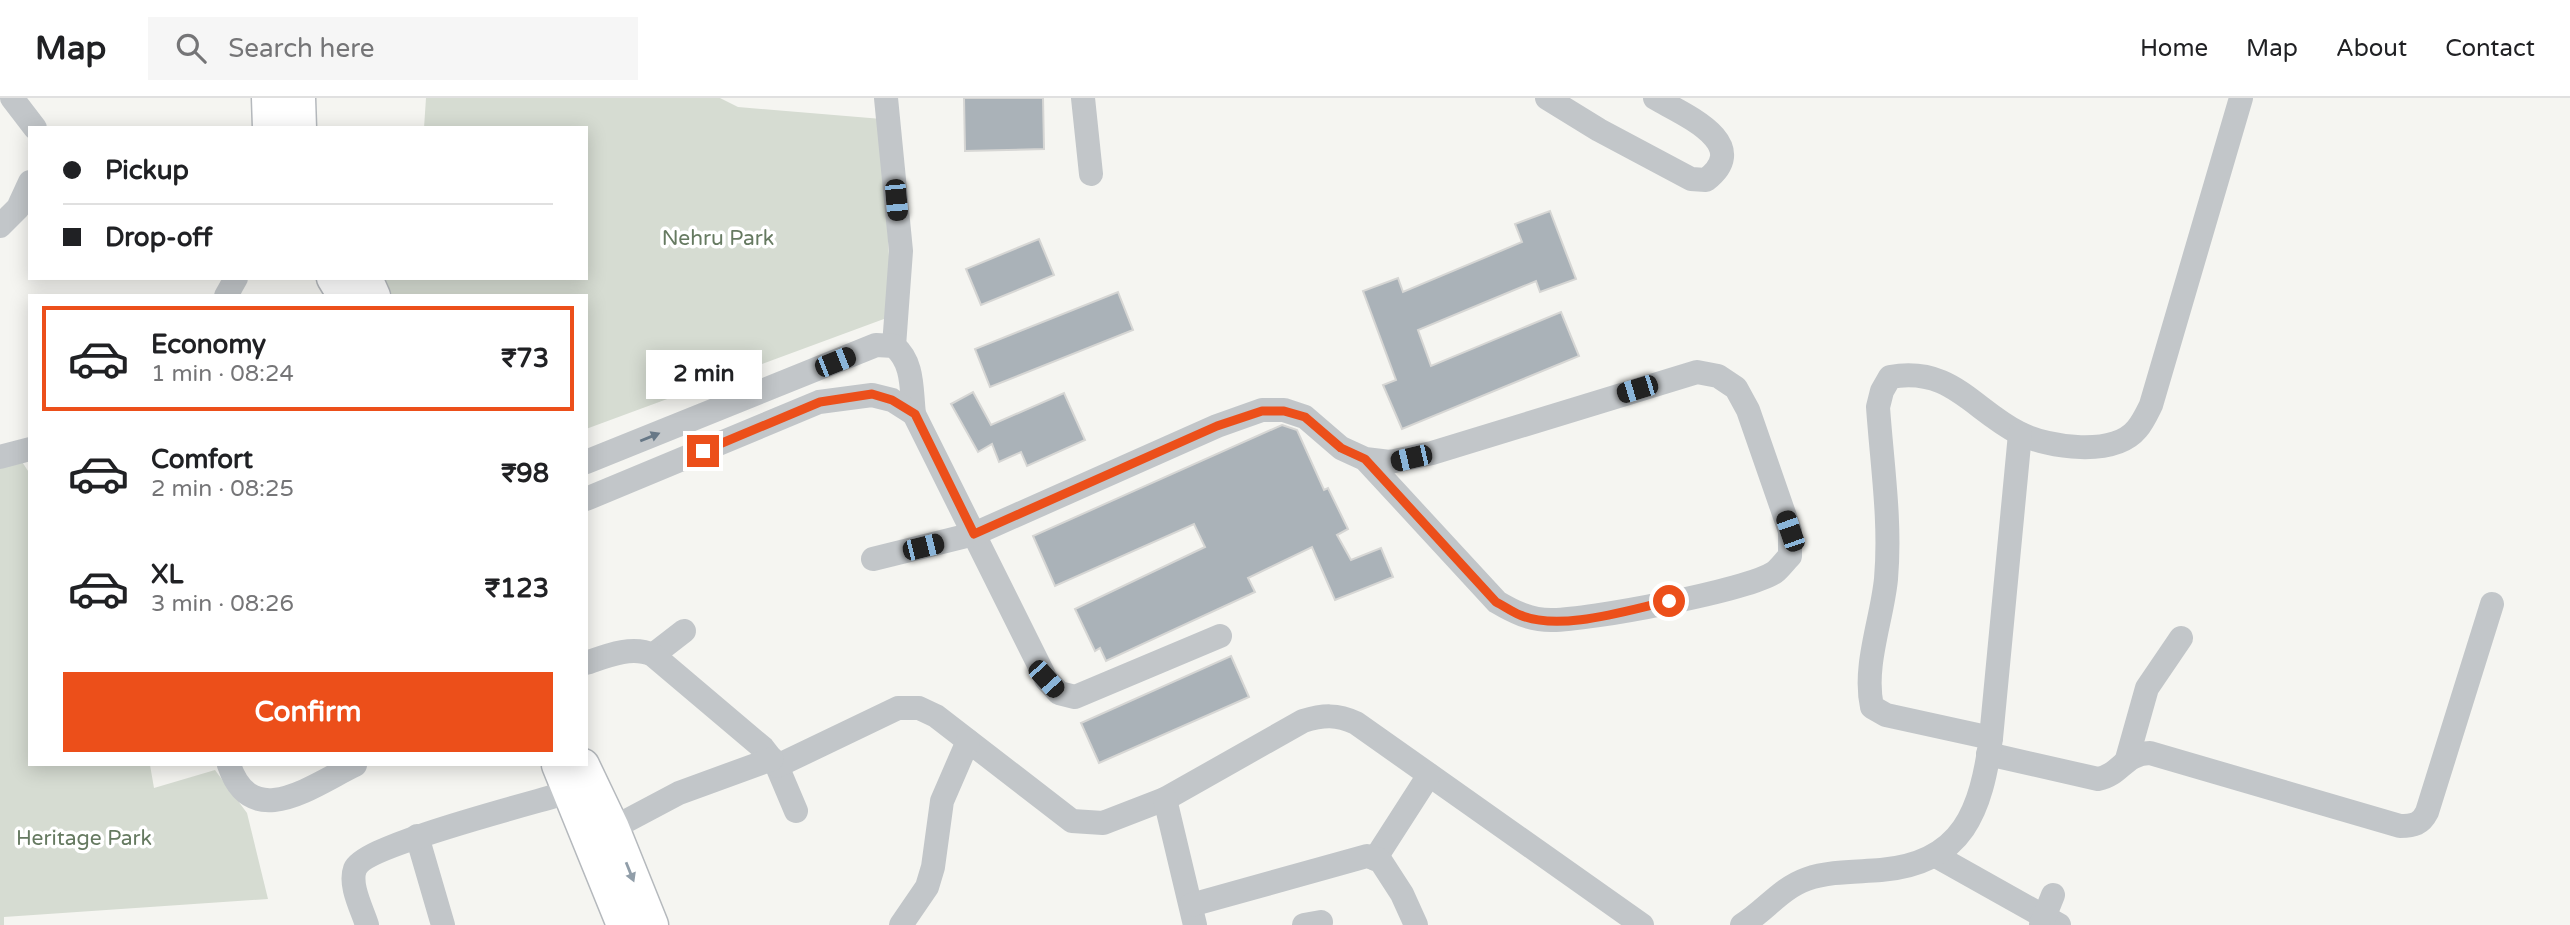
<!DOCTYPE html>
<html lang="en">
<head>
<meta charset="utf-8">
<style>
  body { margin:0; font-family:"Varela Round",sans-serif; background:#f6f6f6; color:#202124; height:100vh; display:flex; flex-direction:column; font-size:26px; white-space:nowrap }
  * { box-sizing:border-box; margin:0 }
  p { font-size:23px; color:#757577 }
  .icon { flex:none; width:38px; height:38px; fill:none; stroke:currentColor; stroke-width:2; stroke-linecap:round; stroke-linejoin:round }
  .map { position:relative; flex:1; overflow:hidden }
  .panel { position:absolute; left:28px; top:196px; width:560px; height:472px; display:flex; flex-direction:column; background:#fff; border-radius:0px; box-shadow:0 4px 18px #0003 }
  .panel>* { flex:none }
  .top-card { position:absolute; left:28px; top:28px; width:560px; height:154px; border-radius:0px; box-shadow:0 4px 18px #0003; display:grid; align-content:center; height:154px; padding:0 35px; background:#fff }
  .end { position:absolute; width:32px; height:32px; margin:-16px; border:9px solid #ec4f1a; background:#fff; box-shadow:0 0 0 4px #fff }
  .from { border-radius:50% }
  .bubble { position:absolute; height:49px; border-radius:0px; background:#fff; box-shadow:0 4px 18px #0003; font-size:23px; font-weight:800; line-height:49px; text-align:center }
  .car { position:absolute; width:21px; height:42px; margin:-21px -10px; border-radius:9px; box-shadow:0 0 5px 2px #0007; background:linear-gradient(#222 24%,#8ab4d8 0 40%,#222 0 76%,#8ab4d8 0 86%,#222 0) }
  .top-card b { display:flex; align-items:center; gap:24px; height:66px; font-size:26px }
  .top-card b+b { border-top:2px solid #e0e0e0 }
  .top-card i { width:18px; height:18px; background:#202124 }
  ul { padding:12px 0 0; list-style:none }
  li { display:flex; align-items:center; gap:21px; height:105px; margin:0 14px 10px; padding:0 21px; border:4px solid transparent; border-radius:0px }
  li div { flex:1 }
  li b { display:block; font-size:26px }
  li em { font-style:normal; font-weight:800 }
  li.selected { border-color:#ec4f1a }
  li>.icon { width:63px; height:63px; stroke-width:1.5 }
  .action { display:flex; gap:14px; margin-top:auto; padding:14px 35px }
  .action a { flex:1; height:80px; border-radius:0px; background:#ec4f1a; color:#fff; font-size:28px; font-weight:800; line-height:80px; text-align:center }
  header { display:flex; align-items:center; gap:42px; box-sizing:border-box; height:98px; padding:0 35px; background:#fff; border-bottom:2px solid #e0e0e0 }
  header strong { font-size:33px }
  nav { display:flex; gap:38px; margin-inline-start:auto; font-size:24px }
  .search { width:490px; height:63px; background:#f6f6f6; display:flex; align-items:center; gap:18px; box-sizing:border-box; padding:0 24px; border-radius:0px; color:#757577; font-size:26px }
  .map>svg:first-child { display:block }
  .green { fill:#d6dcd2 }
  .building { fill:#aab2b8; stroke:#d6d6d4; stroke-width:2 }
  .lines { fill:none; stroke-linecap:round; stroke-linejoin:round }
  .major-casing { stroke:#b5b9bd; stroke-width:35 }
  .minor { stroke:#c2c6c9; stroke-width:24 }
  .major { stroke:#fff; stroke-width:32 }
  .oneway { fill:#677887 }
  .oneway2 { fill:#919ea9 }
  .route { stroke:#ec4f1a; stroke-width:9 }
  .labels { text-anchor:middle; stroke-width:7; stroke-linejoin:round; paint-order:stroke }
  .park-label { font-size:21px; fill:#667a61; stroke:#fff }
</style>
</head>
<body>
<header>
<strong>Map</strong>
<div class="search"><svg class="icon" aria-label="search" viewBox="0 0 24 24"><circle cx="10" cy="10" r="6"/><path d="M15 15l6 6"/></svg>Search here</div>
<nav><a>Home</a><a>Map</a><a>About</a><a>Contact</a></nav>
</header>
<div class="map">
<svg width="2570" height="827" viewBox="0 0 2570 827">
  <rect width="100%" height="100%" fill="#f5f5f1"/>
  <g class="green">
    <path d="M426,0H720L738,9L882,21L892,218L586,331V198H379L371,180H586V30H424Z"/>
    <path d="M15,353L30,376V667H150L154,690L215,672L247,715L268,801L4,819V827H0V359Z"/>
  </g>
  <g class="building">
    <path d="M964,0H1043L1044,51L965,53Z"/>
    <path d="M1550,113L1576,181L1540,194L1536,183L1418,232L1431,268L1561,214L1579,258L1402,331L1383,287L1396,282L1363,193L1398,180L1403,194L1522,144L1515,126Z"/>
    <path d="M1039,141L1054,177L981,207L966,171Z"/>
    <path d="M1118,194L1133,232L990,289L975,251Z"/>
    <path d="M973,294L991,327L1064,295L1085,342L1027,368L1021,354L999,364L992,346L978,354L951,306Z"/>
    <path d="M1282,327L1297,332L1324,392L1328,390L1348,431L1337,437L1351,462L1381,450L1393,479L1335,502L1312,449L1248,480L1255,494L1106,563L1100,550L1095,553L1075,511L1205,449L1194,426L1055,488L1033,438Z"/>
    <path d="M1231,558L1249,599L1099,665L1081,625Z"/>
  </g>
  <g class="lines">
    <defs>
      <g id="major">
        <path d="M268,0L269,30"/>
        <path d="M299,0L300,30"/>
        <path d="M333,180L344,198"/>
        <path d="M366,180L374,198"/>
        <path d="M558,667L623,827"/>
        <path d="M583,667L613,730L652,827"/>
      </g>
    </defs>
    <use href="#major" class="major-casing"/>
    <g class="minor">
      <path d="M12,0L35,30"/>
      <path d="M886,0L901,153L894,248"/>
      <path d="M1083,0L1091,76"/>
      <path d="M1547,0L1599,32L1691,81L1706,82C1754,45 1682,16 1655,0"/>
      <path d="M0,128L18,110L30,84"/>
      <path d="M226,198L236,180"/>
      <path d="M0,359L30,351"/>
      <path d="M586,364L876,247L894,248C914,265 911,291 914,316L1046,581L1059,595L1075,599L1220,538"/>
      <path d="M586,401L819,304L872,297L892,302L914,316"/>
      <path d="M873,461L974,436L1217,328L1262,312H1284L1305,319L1341,350L1365,361L1390,364L1432,355L1697,274L1718,278L1736,290L1748,312L1790,433V458C1785,463 1780,470 1775,474C1750,492 1585,523 1551,522C1530,522 1514,514 1497,504L1365,361"/>
      <path d="M653,557L684,533"/>
      <path d="M586,565C606,558 632,547 653,557L763,650L777,668L796,713"/>
      <path d="M1991,640L1886,617L1872,609C1863,568 1882,522 1886,481C1891,424 1882,366 1878,309L1882,293L1890,279C1951,268 1972,311 2019,335C2049,350 2114,359 2137,331C2143,324 2147,315 2151,307L2241,0"/>
      <path d="M1988,656L2098,681C2122,676 2123,656 2150,655L2400,728C2414,728 2421,726 2427,714L2492,506"/>
      <path d="M2127,661L2147,590L2181,540"/>
      <path d="M229,667C252,735 313,687 355,667"/>
      <path d="M777,668L898,610H919L936,618L1072,723L1103,725L1165,701L1303,623C1323,617 1337,616 1356,625L1642,827"/>
      <path d="M1165,701L1195,827"/>
      <path d="M613,730L679,695L772,661"/>
      <path d="M417,738L443,827"/>
      <path d="M1936,758L2059,827"/>
      <path d="M1375,761L1429,677"/>
      <path d="M1191,807L1367,758L1380,762L1402,796L1416,827"/>
      <path d="M367,827C362,811 349,787 355,771C364,747 537,704 569,694"/>
      <path d="M901,827L927,789L933,769L942,703L968,643"/>
      <path d="M1304,827L1321,824"/>
      <path d="M1742,827C1765,813 1781,790 1807,781C1830,773 1857,774 1881,772C1964,765 1981,712 1991,640L2020,336"/>
      <path d="M2041,827L2053,797"/>
    </g>
    <use href="#major" class="major"/>
  </g>
  <defs><path id="oneway-solid" d="M-6-.8H1V-3.2L6.5 0L1 3.2V.8H-6Z" transform="scale(1.75)"/></defs>
  <use class="oneway" href="#oneway-solid" transform="translate(650 339) rotate(-22)"/>
  <use class="oneway2" href="#oneway-solid" transform="translate(630 774) rotate(68)"/>
  <g class="lines">
    <path class="route" d="M703,353L820,304L872,296L892,302L915,316L974,436L1217,328L1262,313H1284L1305,319L1341,350L1365,361L1496,504C1504,508 1512,514 1520,517C1560,534 1628,512 1669,503"/>
  </g>
  <g class="labels">
    <g class="park-label">
      <text x="718" y="147">Nehru Park</text>
      <text x="84" y="747">Heritage Park</text>
    </g>
  </g>
</svg>
<i class="end from" style="left:1669px;top:503px"></i>
<i class="end" style="left:703px;top:353px"></i>
<div class="bubble" style="left:646px;top:252px;width:116px">2 min</div>
<i class="car" style="left:896px;top:102px;rotate:175deg"></i>
<i class="car" style="left:835px;top:264px;rotate:68deg"></i>
<i class="car" style="left:1637px;top:291px;rotate:253deg"></i>
<i class="car" style="left:1411px;top:360px;rotate:257deg"></i>
<i class="car" style="left:1790px;top:433px;rotate:341deg"></i>
<i class="car" style="left:923px;top:449px;rotate:76deg"></i>
<i class="car" style="left:1046px;top:581px;rotate:138deg"></i>
<div class="top-card">
<b><i class="from"></i>Pickup</b>
<b><i></i>Drop-off</b>
</div>
<section class="panel">
<ul>
<li class="selected"><svg class="icon" aria-label="car" viewBox="0 0 24 24"><path d="M5 17H2v-5l4-1 3-4h7l3 4 3 1v5h-3M9 17h6M6 11h13"/><circle cx="7" cy="17" r="2"/><circle cx="17" cy="17" r="2"/></svg><div><b>Economy</b><p>1 min · 08:24</p></div><em>₹73</em></li>
<li><svg class="icon" aria-label="car" viewBox="0 0 24 24"><path d="M5 17H2v-5l4-1 3-4h7l3 4 3 1v5h-3M9 17h6M6 11h13"/><circle cx="7" cy="17" r="2"/><circle cx="17" cy="17" r="2"/></svg><div><b>Comfort</b><p>2 min · 08:25</p></div><em>₹98</em></li>
<li><svg class="icon" aria-label="car" viewBox="0 0 24 24"><path d="M5 17H2v-5l4-1 3-4h7l3 4 3 1v5h-3M9 17h6M6 11h13"/><circle cx="7" cy="17" r="2"/><circle cx="17" cy="17" r="2"/></svg><div><b>XL</b><p>3 min · 08:26</p></div><em>₹123</em></li>
</ul>
<div class="action"><a>Confirm</a></div>
</section>
</div>
</body>
</html>
